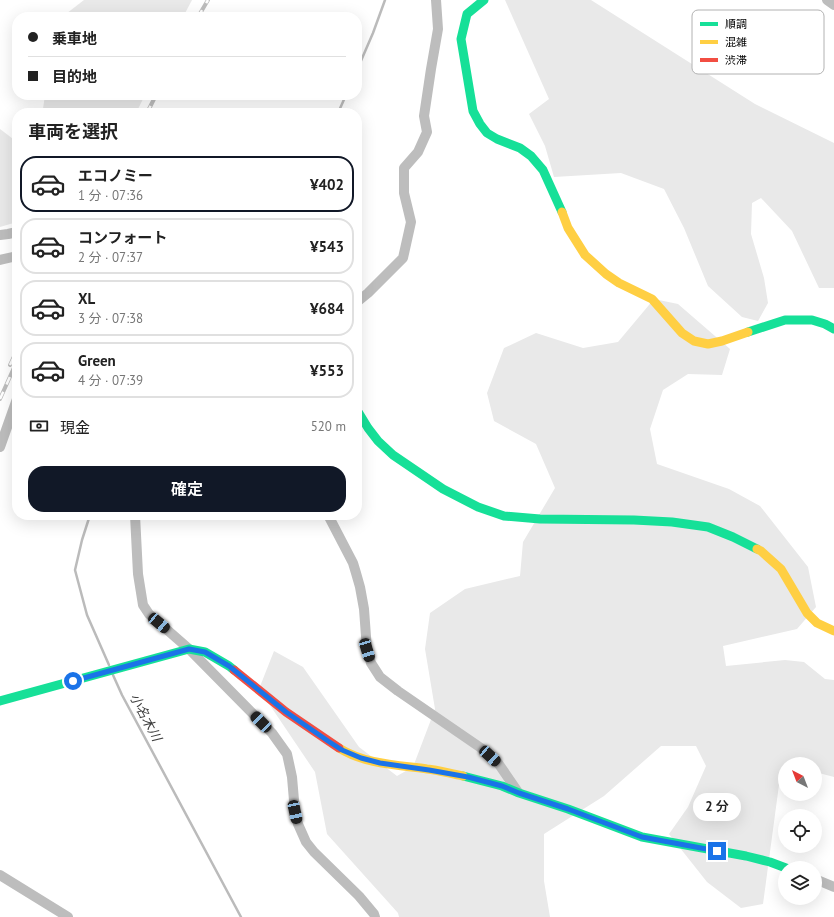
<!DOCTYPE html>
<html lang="ja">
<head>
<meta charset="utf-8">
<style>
  body { margin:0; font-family:"PT Sans","Noto Sans JP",sans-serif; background:#f6f6f6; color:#222; height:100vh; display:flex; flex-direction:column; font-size:15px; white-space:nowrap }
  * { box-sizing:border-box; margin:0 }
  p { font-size:13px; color:#767676 }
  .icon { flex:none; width:22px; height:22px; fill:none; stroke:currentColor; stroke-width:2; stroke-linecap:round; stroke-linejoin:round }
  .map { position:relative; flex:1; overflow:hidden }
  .details { position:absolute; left:12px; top:108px; width:350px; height:412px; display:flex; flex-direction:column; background:#fff; border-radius:16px; box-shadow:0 4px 16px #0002 }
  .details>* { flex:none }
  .hud { position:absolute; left:12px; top:12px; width:350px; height:88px; border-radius:16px; box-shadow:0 4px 16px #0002; display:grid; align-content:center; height:88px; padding:0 16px; background:#fff }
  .needle { width:26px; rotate:318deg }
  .buttons { position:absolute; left:778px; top:757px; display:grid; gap:8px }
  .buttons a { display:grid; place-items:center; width:44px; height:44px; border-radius:50%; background:#fff; box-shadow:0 4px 16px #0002; font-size:20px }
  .end { position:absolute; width:18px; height:18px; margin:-9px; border:5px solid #1a73e8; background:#fff; box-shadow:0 0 0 2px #fff }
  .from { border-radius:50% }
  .bubble { position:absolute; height:28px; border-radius:14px; background:#fff; box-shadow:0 4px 16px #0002; font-size:13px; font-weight:600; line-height:28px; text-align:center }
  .car { position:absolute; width:12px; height:24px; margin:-12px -6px; border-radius:5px; box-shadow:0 0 3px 1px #0007; background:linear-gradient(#222 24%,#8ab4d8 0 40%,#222 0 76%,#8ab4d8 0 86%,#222 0) }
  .hud b { display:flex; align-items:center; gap:14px; height:38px; font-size:15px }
  .hud b+b { border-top:1px solid #e0e0e0 }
  .hud i { width:10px; height:10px; background:#222 }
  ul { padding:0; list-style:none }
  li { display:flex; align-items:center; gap:12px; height:56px; margin:0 8px 6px; padding:0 8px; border:2px solid #e0e0e0; border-radius:16px }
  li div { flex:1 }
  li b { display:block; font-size:15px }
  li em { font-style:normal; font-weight:600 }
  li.current { border-color:#111827 }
  li>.icon { width:36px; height:36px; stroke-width:1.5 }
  h2 { padding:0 16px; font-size:18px; line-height:48px }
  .pay { display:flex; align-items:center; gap:10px; height:44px; padding:0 16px; font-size:15px }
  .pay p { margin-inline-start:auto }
  .button { display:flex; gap:8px; margin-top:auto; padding:8px 16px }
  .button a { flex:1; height:46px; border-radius:16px; background:#111827; color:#fff; font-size:16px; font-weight:600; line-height:46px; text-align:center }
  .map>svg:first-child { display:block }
  .green { fill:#e9e9e9 }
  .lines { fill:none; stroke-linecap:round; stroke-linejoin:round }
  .stream { stroke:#bbb; stroke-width:2.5 }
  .street { stroke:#bdbdbd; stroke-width:10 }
  .fast { stroke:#16e098; stroke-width:9 }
  .slow { stroke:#ffcf43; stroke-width:9 }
  .jam { stroke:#f24e42; stroke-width:9 }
  .rail-casing { stroke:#bdbdbd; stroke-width:4 }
  .rail { stroke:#fff; stroke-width:2.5; stroke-dasharray:8; stroke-linecap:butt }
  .route { stroke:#1a73e8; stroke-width:5 }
  .labels { text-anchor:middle; stroke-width:3; stroke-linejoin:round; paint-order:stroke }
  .water-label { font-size:13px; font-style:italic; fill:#3f3f3f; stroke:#fff }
  .key { fill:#fff; stroke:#b2b2b2; stroke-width:1 }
  .key-label { font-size:11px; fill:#000 }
</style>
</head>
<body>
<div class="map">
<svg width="834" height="917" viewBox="0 0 834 917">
  <rect width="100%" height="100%" fill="#fff"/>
  <g class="green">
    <path d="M84,0H192L183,17H62Z"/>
    <path d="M505,0H591L755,104L834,143V288H819L792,231L761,198L752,203L751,234L764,278L768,303L758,321L742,317L708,286L684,228L664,189L621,173L554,177L545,146L529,114L549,99Z"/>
    <path d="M45,95H145L136,113H62L43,109Z"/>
    <path d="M0,129L17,142V222L0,227Z"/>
    <path d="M654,299L678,304L730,349L722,375L688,374L663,390L650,429L657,464L729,489L760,506L808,567L816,607L797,629L723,646L726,666L785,660L804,662L825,679L834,680V777L815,772V764H785V770H781L763,904L741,908L707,882L669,834L688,807L706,766L696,746H661L604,796L544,834V881L550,917H399L398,913L327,834L315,772L259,689L274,651L303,667L359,747L397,776L413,767L435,709L425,649L430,613L465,589L520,576L523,542L555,488L536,444L494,421L487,393L504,348L536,333L583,348L618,342Z"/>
  </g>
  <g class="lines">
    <g class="stream">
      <path d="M357,70L373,33L385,0"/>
      <path d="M338,113L346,95"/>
      <path d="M90,515L82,540L75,570L87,615L109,665"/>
      <path d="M113,675L122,695L241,917"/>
    </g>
    <g class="street">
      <path d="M827,0L834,5"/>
      <path d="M0,235L8,234L17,232"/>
      <path d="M0,260L17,256"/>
      <path d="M357,302L368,293L403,258L411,222L404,193V168L418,152L427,132L424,116L431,69L438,29L436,0"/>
      <path d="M0,447L17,399"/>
      <path d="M135,515L138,574L143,605L149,614L189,649L272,733L287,754L292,777L295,812L298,824L306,842L314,852L359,896L374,914L375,917"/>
      <path d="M328,515L353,563L356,573L360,587L364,609L367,650L371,663L380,677L398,691L481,748L498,763L518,792"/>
      <path d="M0,875L68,917"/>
      <path d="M815,879L834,887"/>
    </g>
    <g class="fast">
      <path d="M484,0L467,14L461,39L473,111L480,124L487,133L497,139L520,148L531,156L543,170L562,212"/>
      <path d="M748,332L785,320H812L825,324L834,329"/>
      <path d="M357,410L368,428L378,441L393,455L443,489L478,507L504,516L540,519L634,520L672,522L708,527L733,537L757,549"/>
      <path d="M0,701L189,649L205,652L229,666L234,670"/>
      <path d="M463,776L502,786L519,793L568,809L642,837L746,856L770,862L786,868"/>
    </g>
    <g class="slow">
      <path d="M562,212L568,228L585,255L606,274L619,283L652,299L682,333L694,341L708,344L722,341L748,332"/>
      <path d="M757,549L761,551L781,569L807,613L817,623L834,631"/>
      <path d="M339,748C364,764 397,765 427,769C439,770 451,774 463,776"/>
    </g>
    <path class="jam" d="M234,670L286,712L339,748"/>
    <defs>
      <g id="rail">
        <path d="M198,17L208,0"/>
        <path d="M147,113L156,95"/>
        <path d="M10,365L17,350"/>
        <path d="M0,399L17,361"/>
      </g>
    </defs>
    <use href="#rail" class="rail-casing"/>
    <use href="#rail" class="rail"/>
  </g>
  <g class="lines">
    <path class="route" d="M73,681L189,649L205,652L229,666L286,712L328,741L342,750L361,758L380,763L429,770L468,777L502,786L519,793L568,809L642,837L717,851"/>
  </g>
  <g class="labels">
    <g class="water-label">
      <text transform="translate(146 717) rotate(62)" y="5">小名木川</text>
    </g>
  </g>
  <rect x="692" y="10" width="132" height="64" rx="6" class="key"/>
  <rect x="700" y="22" width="18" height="4" fill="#16e098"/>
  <rect x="700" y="40" width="18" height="4" fill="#ffcf43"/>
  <rect x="700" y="58" width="18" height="4" fill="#f24e42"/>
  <g class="key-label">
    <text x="725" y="28">順調</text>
    <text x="725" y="46">混雑</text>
    <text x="725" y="64">渋滞</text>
  </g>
</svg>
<div class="buttons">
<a><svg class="needle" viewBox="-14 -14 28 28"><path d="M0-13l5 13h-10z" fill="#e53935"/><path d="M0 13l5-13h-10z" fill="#767676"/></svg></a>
<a><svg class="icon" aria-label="locate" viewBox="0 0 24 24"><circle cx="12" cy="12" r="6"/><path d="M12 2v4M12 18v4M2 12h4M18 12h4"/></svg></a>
<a><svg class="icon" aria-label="layers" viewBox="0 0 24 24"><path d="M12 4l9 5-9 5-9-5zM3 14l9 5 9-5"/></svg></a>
</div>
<i class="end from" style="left:73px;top:681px"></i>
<i class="end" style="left:717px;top:851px"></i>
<div class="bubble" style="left:693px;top:793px;width:48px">2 分</div>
<i class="car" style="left:159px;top:623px;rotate:130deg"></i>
<i class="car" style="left:367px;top:650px;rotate:163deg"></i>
<i class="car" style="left:261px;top:722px;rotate:315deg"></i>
<i class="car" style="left:490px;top:756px;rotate:132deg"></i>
<i class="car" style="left:295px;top:812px;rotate:168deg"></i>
<div class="hud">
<b><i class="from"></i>乗車地</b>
<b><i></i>目的地</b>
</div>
<section class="details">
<h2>車両を選択</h2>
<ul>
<li class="current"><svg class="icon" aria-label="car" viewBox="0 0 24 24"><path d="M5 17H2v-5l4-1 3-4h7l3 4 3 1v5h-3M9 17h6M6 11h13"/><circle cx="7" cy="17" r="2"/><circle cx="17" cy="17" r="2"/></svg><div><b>エコノミー</b><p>1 分 · 07:36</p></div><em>¥402</em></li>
<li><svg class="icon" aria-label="car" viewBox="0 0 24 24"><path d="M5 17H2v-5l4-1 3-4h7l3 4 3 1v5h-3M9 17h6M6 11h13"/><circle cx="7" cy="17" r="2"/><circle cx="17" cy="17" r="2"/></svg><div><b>コンフォート</b><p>2 分 · 07:37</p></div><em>¥543</em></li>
<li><svg class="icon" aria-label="car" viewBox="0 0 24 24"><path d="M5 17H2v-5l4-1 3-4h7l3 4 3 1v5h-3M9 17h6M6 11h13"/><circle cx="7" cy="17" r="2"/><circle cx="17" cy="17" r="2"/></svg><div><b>XL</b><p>3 分 · 07:38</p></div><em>¥684</em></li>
<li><svg class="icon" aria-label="car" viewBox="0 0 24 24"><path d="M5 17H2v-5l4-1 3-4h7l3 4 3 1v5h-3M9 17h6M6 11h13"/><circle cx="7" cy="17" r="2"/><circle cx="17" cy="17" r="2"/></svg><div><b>Green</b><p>4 分 · 07:39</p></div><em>¥553</em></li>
</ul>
<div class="pay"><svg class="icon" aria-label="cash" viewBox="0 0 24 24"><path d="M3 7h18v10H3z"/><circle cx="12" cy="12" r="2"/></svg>現金<p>520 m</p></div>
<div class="button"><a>確定</a></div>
</section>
</div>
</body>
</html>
